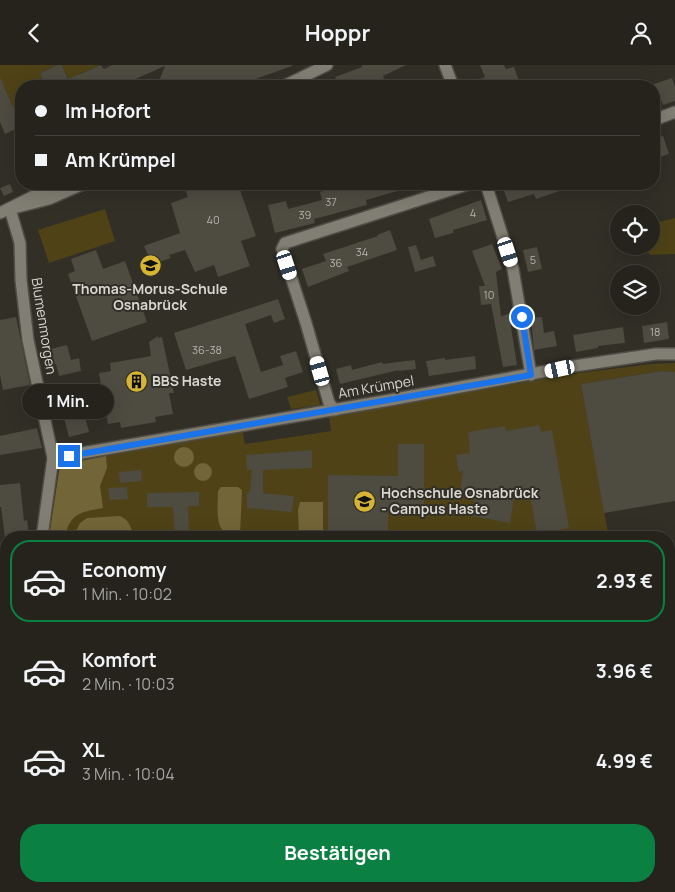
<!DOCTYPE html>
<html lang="de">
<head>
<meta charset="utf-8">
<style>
  body { margin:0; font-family:Manrope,sans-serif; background:#312f29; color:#f1f3f6; height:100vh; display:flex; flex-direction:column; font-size:19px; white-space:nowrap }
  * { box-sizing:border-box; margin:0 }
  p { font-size:16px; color:#a3a4a3 }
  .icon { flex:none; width:28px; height:28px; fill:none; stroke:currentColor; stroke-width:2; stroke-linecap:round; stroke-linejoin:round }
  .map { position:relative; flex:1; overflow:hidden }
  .panel { position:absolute; left:0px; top:466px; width:675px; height:361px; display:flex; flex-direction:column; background:#25231c; border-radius:20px 20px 0 0; box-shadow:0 5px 20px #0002,0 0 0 1px #42403b }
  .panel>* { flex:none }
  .top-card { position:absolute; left:15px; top:15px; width:645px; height:110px; border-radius:20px; box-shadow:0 5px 20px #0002,0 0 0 1px #42403b; display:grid; align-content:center; height:110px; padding:0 20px; background:#25231c }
  .tools { position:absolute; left:610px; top:140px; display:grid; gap:10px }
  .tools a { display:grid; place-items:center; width:50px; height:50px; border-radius:50%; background:#25231c; box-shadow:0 5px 20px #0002,0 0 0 1px #42403b; font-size:25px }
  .end { position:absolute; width:22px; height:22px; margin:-11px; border:6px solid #1a73e8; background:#fff; box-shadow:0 0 0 2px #fff }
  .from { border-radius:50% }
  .bubble { position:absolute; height:35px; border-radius:18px; background:#25231c; box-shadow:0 5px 20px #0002,0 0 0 1px #42403b; font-size:16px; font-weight:700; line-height:35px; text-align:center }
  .car { position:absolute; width:15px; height:30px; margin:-15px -8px; border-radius:6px; box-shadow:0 0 4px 1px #0007; background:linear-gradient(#fff 24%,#345 0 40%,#fff 0 76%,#345 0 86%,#fff 0) }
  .top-card b { display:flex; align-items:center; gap:18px; height:48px; font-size:19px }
  .top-card b+b { border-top:1px solid #42403b }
  .top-card i { width:12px; height:12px; background:#f1f3f6 }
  ul { padding:9px 0 0; list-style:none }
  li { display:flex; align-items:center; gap:15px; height:82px; margin:0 10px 8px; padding:0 10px; border:2px solid transparent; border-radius:20px }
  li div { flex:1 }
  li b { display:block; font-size:19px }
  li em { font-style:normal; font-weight:700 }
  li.selected { border-color:#0b8043 }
  li>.icon { width:45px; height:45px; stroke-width:1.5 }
  .cta { display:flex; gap:10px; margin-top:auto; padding:10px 20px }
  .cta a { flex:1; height:58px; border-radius:20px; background:#0b8043; color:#fff; font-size:20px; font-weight:700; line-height:58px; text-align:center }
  header { display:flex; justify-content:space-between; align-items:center; height:65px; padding:0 20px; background:#25231c; font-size:22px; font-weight:700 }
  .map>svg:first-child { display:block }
  .green { fill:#4e4216 }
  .forest { fill:#726537 }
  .building { fill:#4e4b41 }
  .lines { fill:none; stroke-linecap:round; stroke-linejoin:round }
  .minor-casing { stroke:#4e4c45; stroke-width:14 }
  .minor { stroke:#817e73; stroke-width:11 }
  .route { stroke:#1a73e8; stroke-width:6 }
  .labels { text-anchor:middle; stroke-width:4; stroke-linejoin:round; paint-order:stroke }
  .number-label { font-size:11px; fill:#b6b3ad }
  .poi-label { font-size:14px; font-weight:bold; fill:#d8d6d1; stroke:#312f26; text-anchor:start }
  .street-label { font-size:14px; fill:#d8d6d1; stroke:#312f26 }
</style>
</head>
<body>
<header><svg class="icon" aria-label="back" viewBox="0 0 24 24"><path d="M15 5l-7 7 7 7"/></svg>Hoppr<svg class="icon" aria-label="person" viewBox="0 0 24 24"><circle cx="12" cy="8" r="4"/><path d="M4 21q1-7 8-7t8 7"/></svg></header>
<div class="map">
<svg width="675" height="827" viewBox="0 0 675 827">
  <rect width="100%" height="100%" fill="#312f26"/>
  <g class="green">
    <path d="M0,0H58L40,8L45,21H21V39L13,42L4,22L0,23Z"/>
    <path d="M62,0H101L79,9L70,18Z"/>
    <path d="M105,144L115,176L49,198L38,165Z"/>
    <path d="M675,153V189L649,190L647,181H651V159Z"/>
    <path d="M675,298V307L661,306L581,319L608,468H657L662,472H49L60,400L242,364L245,379L331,366L329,351L579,308L651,299Z"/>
    <path d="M316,325L320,338L319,340L291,344L287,332Z"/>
    <path d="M669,477L675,481V509L669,504Z"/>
    <path d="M669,532L675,536V616L669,629Z"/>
    <path d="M6,747V821H110L109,827H0V783Z"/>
    <path d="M531,821H577L574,827H537L530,825Z"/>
  </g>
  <g class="forest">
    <circle cx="184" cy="392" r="10"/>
    <path d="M106,391L107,403L100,421L103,443C81,447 70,448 65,472H49L60,400Z"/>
    <circle cx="203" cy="407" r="9"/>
    <path d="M221,422H238L242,425L240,470C235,469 228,469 224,466C215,461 218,435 218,426Z"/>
    <path d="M300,437H323V472H302L299,471L298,445Z"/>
    <path d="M120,451C130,455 131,463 134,472H73L80,458L87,453Z"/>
    <path d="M609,821H646L645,827H607Z"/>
  </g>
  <g class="building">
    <path d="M58,0H62L68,14L101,0L104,4L112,0H292V1L250,16L251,19L246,21H157L165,1L133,15L135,21H45L40,8Z"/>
    <path d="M362,0H406L383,11L385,16L371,21H339L335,12L362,2Z"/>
    <path d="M480,0H504L506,4L514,2L520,19L513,21H462V20L485,12Z"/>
    <path d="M0,12L13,42L21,39V58L19,59L20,62L5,69L0,57Z"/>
    <path d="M672,13L675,22V36L663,40L660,32L654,34V19Z"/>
    <path d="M663,71L669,89L654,94V73Z"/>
    <path d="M10,119L13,127L4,131L0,123Z"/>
    <path d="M183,119H238L256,171L241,176L250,201L218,212L214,200L195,207L185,185L169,190L171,193L153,199L151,195H150L144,181L180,168L171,138L188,132Z"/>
    <path d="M361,119H415V121L366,135L367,140L314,154L315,158L275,168L268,140L286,136L288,144L322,135L320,127L336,123L337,126Z"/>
    <path d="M527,119H574V121L536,134L534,129L508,137L504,126Z"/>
    <path d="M481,135L487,155L453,165V168L435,173L429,154Z"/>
    <path d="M390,165L397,185L347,202L349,206L308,222L302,204L326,196L323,189L378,171L377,170Z"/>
    <path d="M492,179L502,204L496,207L501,251L509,249L517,300L503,302L491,239L481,240L479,221H485L472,186Z"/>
    <path d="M416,180L421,195L433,191L436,201L415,207L408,182Z"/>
    <path d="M537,182L542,204L528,207L523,185Z"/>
    <path d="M96,185L103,204L125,196L147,257L92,276L68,209L75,206L71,194Z"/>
    <path d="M278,234L285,254L274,258L271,250L245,259L261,307L283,300L280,291L296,286L303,307L285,313L288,322L249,334L235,291L186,305L174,268Z"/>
    <path d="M16,252L30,320L3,325L0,310V255Z"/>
    <path d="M542,252L544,268L554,266L557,281L534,285L531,253Z"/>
    <path d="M667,257L669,274L644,278L642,261Z"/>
    <path d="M623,262L625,278L598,281V283L576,287L573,270Z"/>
    <path d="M158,271V273L162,272L174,328H169L173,349L155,352L156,357L121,363L120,357L108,359L103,332L81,337L89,367L69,372L58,330L101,320L99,308L111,306L110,298L151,291L149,277Z"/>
    <path d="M67,280L71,295L79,293L81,306L59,311L56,299L49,301L46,285Z"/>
    <path d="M475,291L476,304L429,311L426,296L445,293V295Z"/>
    <path d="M415,295L416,304L399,306V305L340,319L336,304L351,300L352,305L382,297L383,299Z"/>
    <path d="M661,306L675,307V436L604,448L581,319Z"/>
    <path d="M539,360L541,367L552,365L569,463L537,468L530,430L514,433L510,458L472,451L475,431L460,428L463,406L459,407L456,390L470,388L468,367L505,361L506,366Z"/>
    <path d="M37,363L42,383L0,390V371Z"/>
    <path d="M398,379H424V447H388V469L328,468V410L398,411Z"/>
    <path d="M312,385V403L263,405V428L294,431L292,447L247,443V428L250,427L252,405H247L246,390Z"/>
    <path d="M141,405L142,416L120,418L119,407Z"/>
    <path d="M20,418L24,456L27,455L29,472H5L1,442H0V420Z"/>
    <path d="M127,422L128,434L110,435L108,423Z"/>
    <path d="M199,427V441H188L189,472H175L173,442H147V428Z"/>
  </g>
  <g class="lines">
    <defs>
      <g id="minor">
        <path d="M445,0L453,21"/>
        <path d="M284,21L327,0"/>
        <path d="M654,55L675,47"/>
        <path d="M486,119L513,204L531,310"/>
        <path d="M10,144L20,178L21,215L28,275L53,393L42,472"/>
        <path d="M10,144L49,134L83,119"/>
        <path d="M0,148L58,119"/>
        <path d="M335,345L329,338L306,258L282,184L285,178L469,119"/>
        <path d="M53,393L390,335L574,301L656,289H675"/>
        <path d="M669,516L675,520"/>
        <path d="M669,659L675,645"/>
        <path d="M6,693L4,696L6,703"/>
        <path d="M0,755L6,711"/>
        <path d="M590,827L592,821"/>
      </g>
    </defs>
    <use href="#minor" class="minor-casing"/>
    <use href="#minor" class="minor"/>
  </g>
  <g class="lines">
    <path class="route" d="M69,391L531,310L522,252"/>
  </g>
  <defs>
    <symbol id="school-disc" viewBox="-11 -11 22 22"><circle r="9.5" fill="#d7b434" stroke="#312f26"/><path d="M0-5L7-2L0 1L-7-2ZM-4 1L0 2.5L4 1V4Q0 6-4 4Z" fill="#111"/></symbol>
    <symbol id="building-disc" viewBox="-11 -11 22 22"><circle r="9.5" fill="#d7b434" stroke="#312f26"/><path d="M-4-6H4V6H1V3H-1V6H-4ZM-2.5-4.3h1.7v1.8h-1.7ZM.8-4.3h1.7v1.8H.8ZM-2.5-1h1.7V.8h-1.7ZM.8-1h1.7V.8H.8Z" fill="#111"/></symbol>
    <symbol id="university-disc" viewBox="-11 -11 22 22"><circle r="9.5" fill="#d7b434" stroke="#312f26"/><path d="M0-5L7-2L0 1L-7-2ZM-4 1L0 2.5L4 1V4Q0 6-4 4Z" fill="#111"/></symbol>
  </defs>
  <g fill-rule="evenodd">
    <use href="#school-disc" x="138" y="188" width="25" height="25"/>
    <use href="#building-disc" x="124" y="304" width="25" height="25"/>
    <use href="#university-disc" x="352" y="424" width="25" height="25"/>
  </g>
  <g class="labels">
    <g class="number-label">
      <text x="331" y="141">37</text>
      <text x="473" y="152">4</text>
      <text x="305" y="154">39</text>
      <text x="213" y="159">40</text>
      <text x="362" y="191">34</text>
      <text x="533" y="199">5</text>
      <text x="336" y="202">36</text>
      <text x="489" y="234">10</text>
      <text x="655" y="271">18</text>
      <text x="207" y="289">36-38</text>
    </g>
    <g class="poi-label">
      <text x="150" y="229" text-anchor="middle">Thomas-Morus-Schule<tspan x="150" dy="16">Osnabrück</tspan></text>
      <text x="152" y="321">BBS Haste</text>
      <text x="381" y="433">Hochschule Osnabrück<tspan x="381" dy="16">- Campus Haste</tspan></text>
    </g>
    <g class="street-label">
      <text transform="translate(44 261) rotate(81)" y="5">Blumenmorgen</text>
      <text transform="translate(376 322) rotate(-10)" y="5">Am Krümpel</text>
    </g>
  </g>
</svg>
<div class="tools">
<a><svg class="icon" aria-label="locate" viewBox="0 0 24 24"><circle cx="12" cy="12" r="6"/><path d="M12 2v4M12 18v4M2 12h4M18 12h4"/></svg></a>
<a><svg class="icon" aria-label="layers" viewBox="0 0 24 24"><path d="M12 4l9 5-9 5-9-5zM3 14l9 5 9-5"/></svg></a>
</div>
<i class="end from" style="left:522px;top:252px"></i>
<i class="end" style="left:69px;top:391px"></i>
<div class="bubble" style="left:22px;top:319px;width:92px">1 Min.</div>
<i class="car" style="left:508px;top:187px;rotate:162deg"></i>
<i class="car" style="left:287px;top:200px;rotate:162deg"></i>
<i class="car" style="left:560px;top:304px;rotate:258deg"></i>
<i class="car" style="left:320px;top:306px;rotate:344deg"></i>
<div class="top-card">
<b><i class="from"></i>Im Hofort</b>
<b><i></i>Am Krümpel</b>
</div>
<section class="panel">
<ul>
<li class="selected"><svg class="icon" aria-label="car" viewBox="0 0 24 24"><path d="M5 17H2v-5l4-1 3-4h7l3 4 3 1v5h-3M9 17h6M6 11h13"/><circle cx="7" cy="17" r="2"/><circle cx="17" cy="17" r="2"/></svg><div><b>Economy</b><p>1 Min. · 10:02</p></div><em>2.93 €</em></li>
<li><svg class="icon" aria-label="car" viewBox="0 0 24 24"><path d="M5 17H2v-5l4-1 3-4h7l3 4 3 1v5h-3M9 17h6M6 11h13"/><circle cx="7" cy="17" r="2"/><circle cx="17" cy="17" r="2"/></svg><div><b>Komfort</b><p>2 Min. · 10:03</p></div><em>3.96 €</em></li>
<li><svg class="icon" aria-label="car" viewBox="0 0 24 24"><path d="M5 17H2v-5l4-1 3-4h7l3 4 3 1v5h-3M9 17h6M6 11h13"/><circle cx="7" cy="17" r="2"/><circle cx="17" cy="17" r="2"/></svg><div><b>XL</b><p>3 Min. · 10:04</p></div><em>4.99 €</em></li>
</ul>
<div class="cta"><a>Bestätigen</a></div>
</section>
</div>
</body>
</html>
